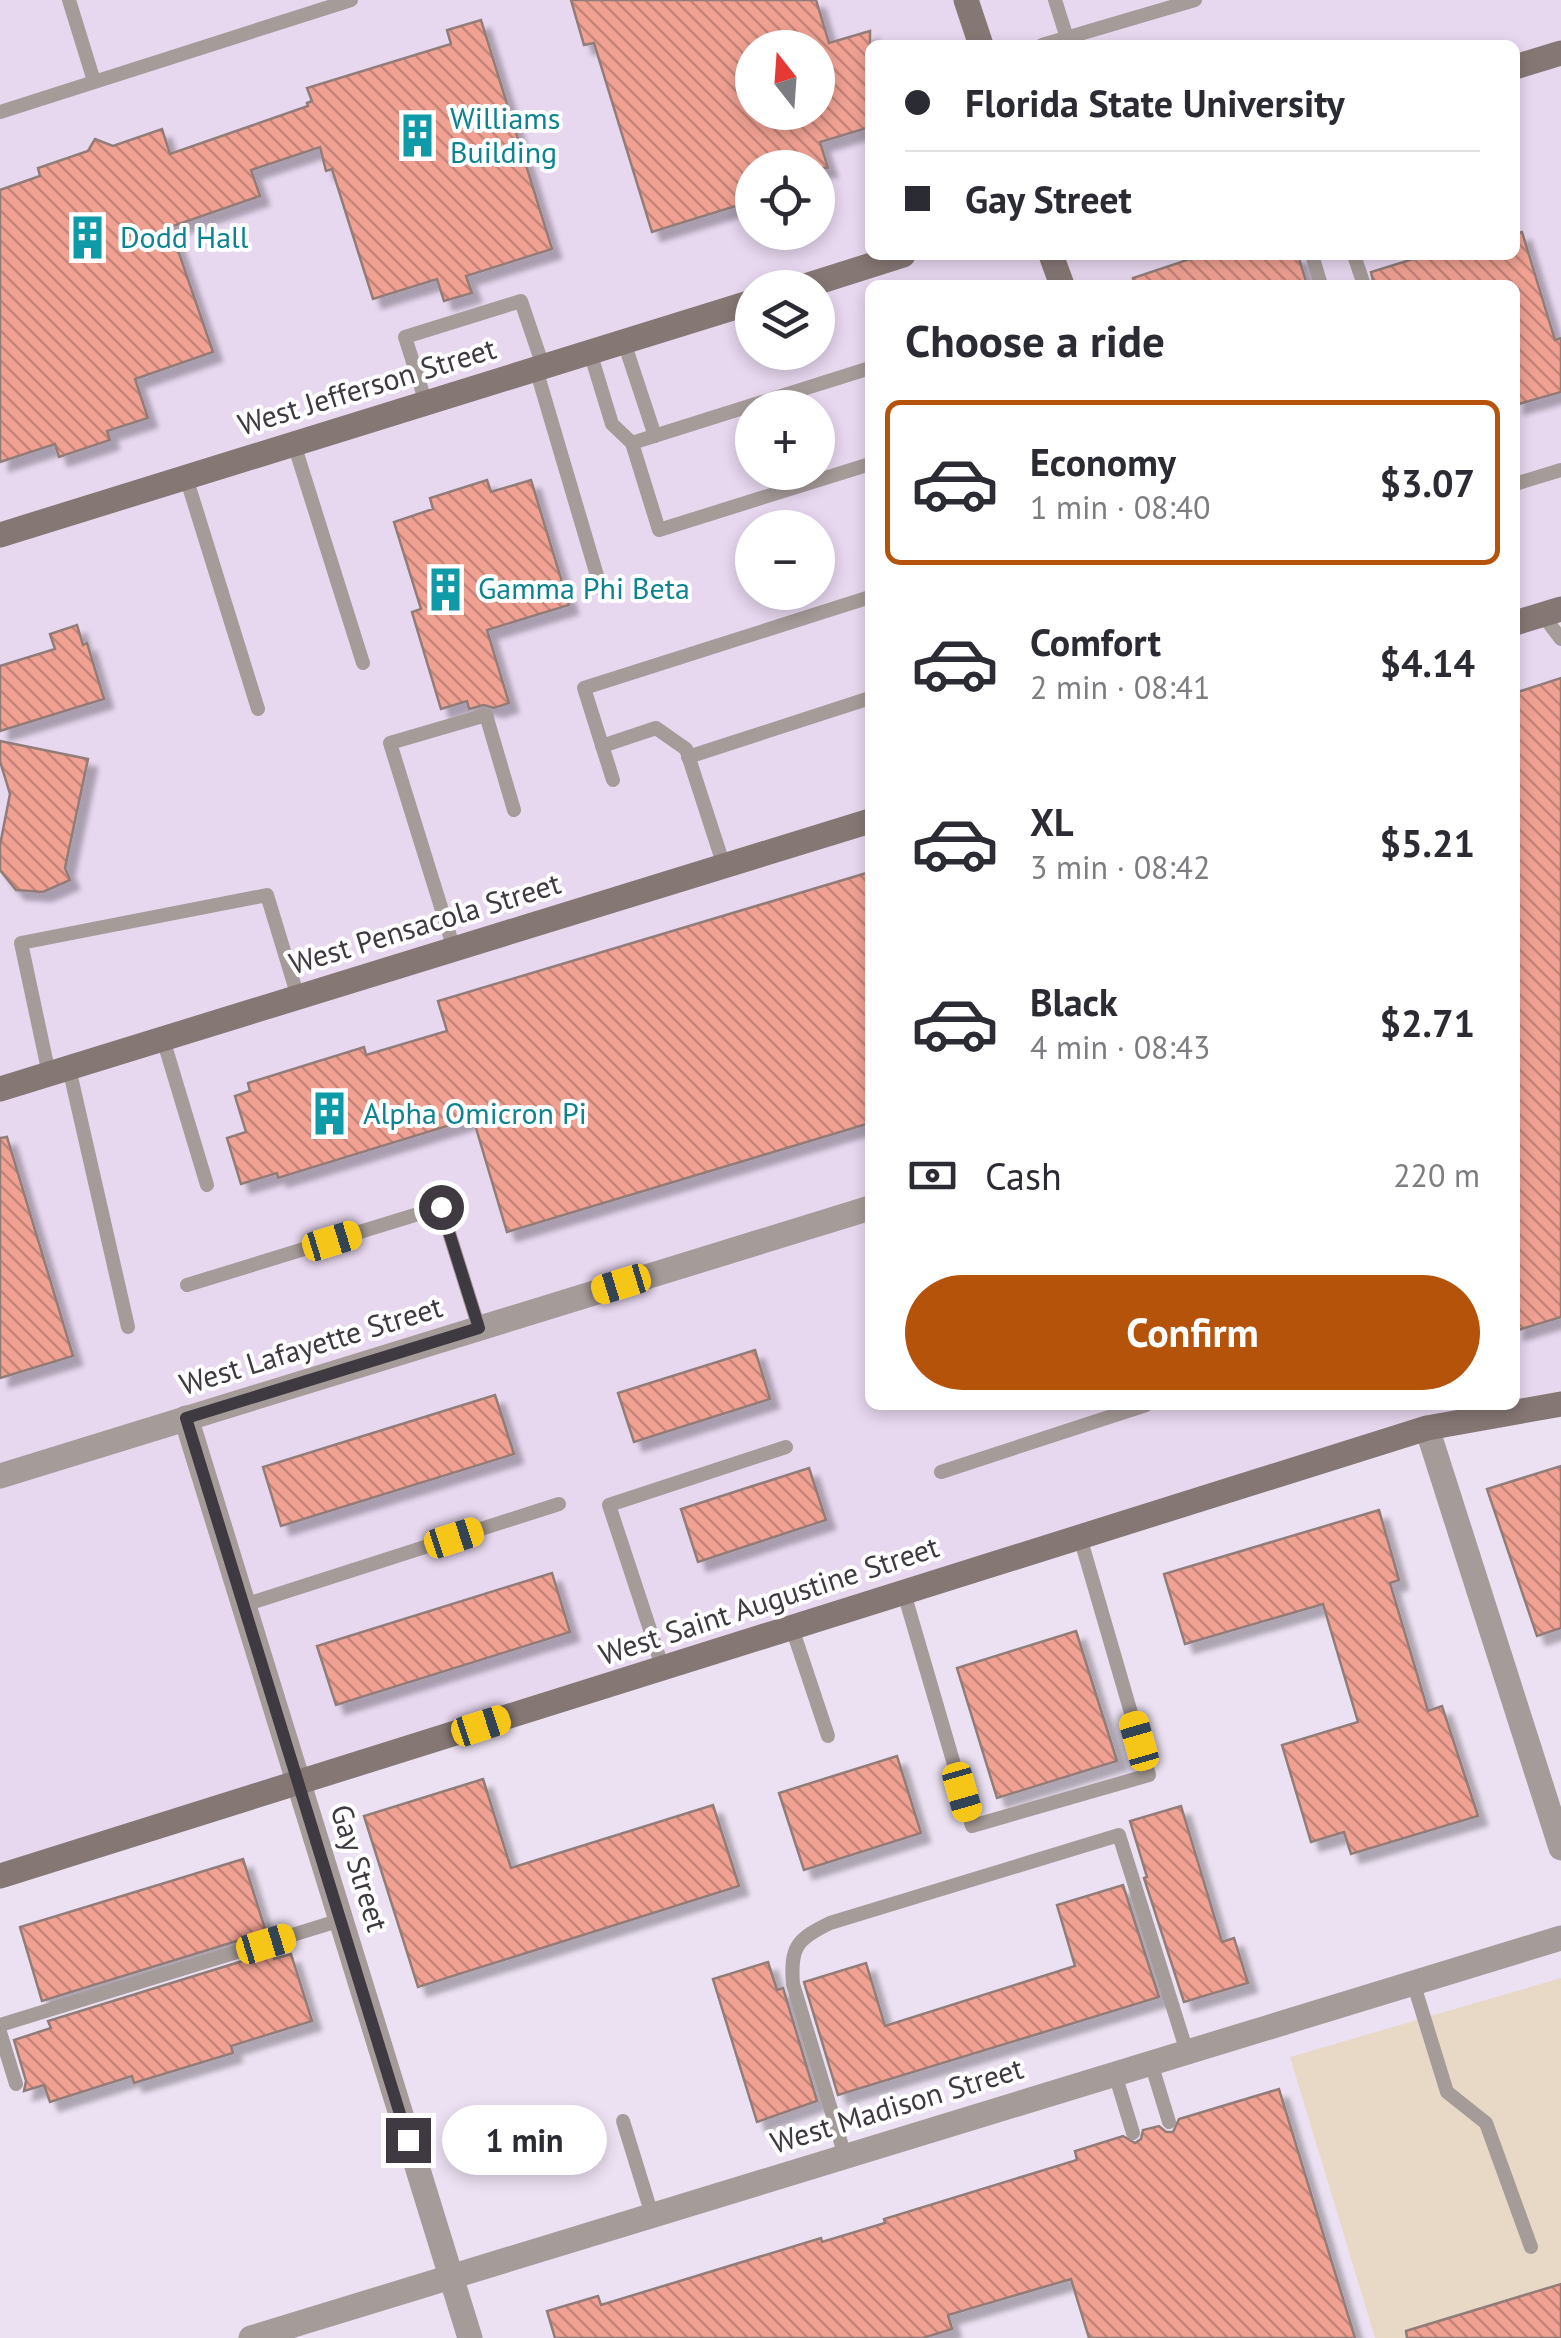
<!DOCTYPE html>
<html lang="en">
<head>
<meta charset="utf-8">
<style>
  body { margin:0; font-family:"PT Sans",sans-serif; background:#f2f2f3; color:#2b2b33; height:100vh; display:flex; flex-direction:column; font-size:38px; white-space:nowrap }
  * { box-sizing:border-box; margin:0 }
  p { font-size:32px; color:#7c7c81 }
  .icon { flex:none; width:55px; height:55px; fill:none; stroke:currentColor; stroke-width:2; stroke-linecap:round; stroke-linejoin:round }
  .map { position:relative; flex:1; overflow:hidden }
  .details { position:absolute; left:865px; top:280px; width:655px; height:1130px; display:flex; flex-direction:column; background:#fff; border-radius:15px; box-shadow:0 5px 15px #0003 }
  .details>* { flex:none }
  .hud { position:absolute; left:865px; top:40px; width:655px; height:220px; border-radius:15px; box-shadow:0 5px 15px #0003; display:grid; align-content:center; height:220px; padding:0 40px; background:#fff }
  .needle { width:65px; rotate:343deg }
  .fabs { position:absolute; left:735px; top:30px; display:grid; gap:20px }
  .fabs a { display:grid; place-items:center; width:100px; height:100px; border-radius:50%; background:#fff; box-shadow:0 5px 15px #0003; font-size:50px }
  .end { position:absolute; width:45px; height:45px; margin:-22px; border:12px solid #3f3a41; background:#fff; box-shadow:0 0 0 5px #fff }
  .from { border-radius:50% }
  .bubble { position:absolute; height:70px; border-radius:35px; background:#fff; box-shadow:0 5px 15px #0003; font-size:32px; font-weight:800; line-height:70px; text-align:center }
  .car { position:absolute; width:30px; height:60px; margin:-30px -15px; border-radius:12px; box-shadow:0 0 8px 2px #0007; background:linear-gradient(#f5c518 24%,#345 0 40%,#f5c518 0 76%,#345 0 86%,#f5c518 0) }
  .hud b { display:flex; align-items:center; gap:35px; height:95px; font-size:38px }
  .hud b+b { border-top:2px solid #e1e1e2 }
  .hud i { width:25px; height:25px; background:#2b2b33 }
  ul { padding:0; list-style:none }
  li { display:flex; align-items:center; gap:30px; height:165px; margin:0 20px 15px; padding:0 20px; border:5px solid transparent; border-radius:15px }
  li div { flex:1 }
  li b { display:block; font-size:38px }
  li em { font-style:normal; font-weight:800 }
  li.active { border-color:#b45309 }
  li>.icon { width:90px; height:90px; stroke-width:1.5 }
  h2 { padding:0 40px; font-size:45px; line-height:120px }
  .pay { display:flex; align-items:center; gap:25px; height:110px; padding:0 40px; font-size:38px }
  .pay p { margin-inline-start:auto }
  .primary-button { display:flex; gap:20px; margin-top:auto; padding:20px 40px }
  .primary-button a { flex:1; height:115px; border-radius:60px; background:#b45309; color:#fff; font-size:40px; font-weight:800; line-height:115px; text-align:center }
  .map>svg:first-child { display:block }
  .commercial { fill:#e8d9c6 }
  .built { fill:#e7d7ef; fill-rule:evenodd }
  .building { fill:url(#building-back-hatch); stroke:#917c78; stroke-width:2.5; fill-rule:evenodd; filter:url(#shadow) }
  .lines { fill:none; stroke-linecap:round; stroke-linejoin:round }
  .lane { stroke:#a59b99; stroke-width:14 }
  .street { stroke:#a59b99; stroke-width:25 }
  .secondary { stroke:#857774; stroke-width:25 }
  .route { stroke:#3f3a41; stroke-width:12 }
  .labels { text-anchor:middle; stroke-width:8; stroke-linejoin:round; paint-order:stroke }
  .culture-label { font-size:30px; fill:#0d838f; stroke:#fff; text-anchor:start }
  .street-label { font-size:30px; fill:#3f3a41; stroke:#fff }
</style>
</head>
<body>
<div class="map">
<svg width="1561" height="2338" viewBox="0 0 1561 2338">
  <defs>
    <pattern id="building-back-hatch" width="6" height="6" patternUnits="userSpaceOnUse" patternTransform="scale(2.5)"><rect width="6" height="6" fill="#f0a192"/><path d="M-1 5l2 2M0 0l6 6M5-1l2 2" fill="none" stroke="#c48479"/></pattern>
    <filter id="shadow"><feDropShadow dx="9" dy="9" stdDeviation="2.5" flood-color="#0004"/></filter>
  </defs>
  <rect width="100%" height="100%" fill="#ece1f2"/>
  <path class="commercial" d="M1561,1978V2338H1375L1290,2057Z"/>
  <path class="built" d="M0,0H1561V1404L1521,1409L0,1876ZM870,45H1515V255H870ZM752,48H818V112H752ZM752,168H818V232H752ZM870,285H1515V1405H870ZM752,288H818V352H752ZM752,408H818V472H752ZM752,528H818V592H752Z"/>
  <g class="building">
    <path d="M571,0H816L829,43L870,31V127L820,142L828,168H752V201L652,232L594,43L584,45ZM752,48H818V112H752Z"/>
    <path d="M481,20L552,249L466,276L472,293L444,301L437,279L373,299L332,169L326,171L320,147L251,170L260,196L170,227L213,352L135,379L148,418L107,431L110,440L59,457L55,444L0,462V190L40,176L38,168L88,151L95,139L113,146L162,129L170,154L308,106L307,103L312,101L307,88L451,44L447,30Z"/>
    <path d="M1522,232L1555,340L1561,338V392L1515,405V285H1374L1371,272L1426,255H1515V234Z"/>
    <path d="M1202,255H1298L1307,285H1134L1133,278Z"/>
    <path d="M487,480L491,492L531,480L569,605L487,630L509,703L494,708L484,705L469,709L467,701L441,709L412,612L421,609L394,522L433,509L430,498Z"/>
    <path d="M77,625L83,645L87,643L104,699L0,731V666L55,649L50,634Z"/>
    <path d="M1561,678V1317L1515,1331V693Z"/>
    <path d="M0,741L88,759L65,868L70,880L43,892L16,890L0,870V845L10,794L0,761Z"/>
    <path d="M870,872V1123L507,1232L473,1118L278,1178L277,1173L241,1184L227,1138L246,1132L235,1096L250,1091L248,1083L364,1047L366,1055L447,1031L438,1001Z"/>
    <path d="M7,1137L73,1356L0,1378V1138Z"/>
    <path d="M755,1350L770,1399L634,1442L618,1393Z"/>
    <path d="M495,1395L514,1454L281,1526L263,1467Z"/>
    <path d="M1561,1466V1628L1537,1636L1487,1489Z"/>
    <path d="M809,1468L826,1520L698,1562L681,1509Z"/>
    <path d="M1379,1510L1399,1580L1390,1583L1428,1711L1442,1706L1478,1816L1351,1854L1344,1832L1311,1842L1282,1745L1358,1722L1323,1604L1185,1644L1164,1574Z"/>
    <path d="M552,1573L570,1632L336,1705L317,1646Z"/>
    <path d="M1076,1631L1117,1761L997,1798L957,1668Z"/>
    <path d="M897,1756L921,1833L804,1870L779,1793Z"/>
    <path d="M483,1779L511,1868L713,1805L739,1886L418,1987L364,1816Z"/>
    <path d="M1181,1806L1222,1942L1234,1938L1248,1983L1184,2002L1144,1878L1147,1877L1130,1821Z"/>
    <path d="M243,1859L266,1932L42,2001L20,1927Z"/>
    <path d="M1123,1885L1159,1997L838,2095L804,1982L866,1963L885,2026L1075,1966L1057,1905Z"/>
    <path d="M272,1952L274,1959L291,1954L312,2021L231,2046L233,2053L134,2083L132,2076L50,2102L44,2085L24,2091L26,2081L14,2040L51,2028L48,2021Z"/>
    <path d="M768,1962L777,1990L783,1988L817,2101L757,2122L713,1979Z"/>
    <path d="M1279,2089L1355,2338H1089L1071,2279L948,2315L952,2329L923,2338H555L547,2311L598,2296L601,2305L821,2238L822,2242L885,2223L884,2219L1077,2160L1075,2151L1123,2136L1135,2143L1141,2139L1143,2130L1159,2126L1166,2132H1173L1179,2119Z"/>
    <path d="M1561,2284V2338H1407L1406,2331Z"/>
  </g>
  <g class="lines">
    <g class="lane">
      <path d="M69,0L94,81"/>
      <path d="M1055,0L1067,38"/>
      <path d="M1042,45L1195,0"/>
      <path d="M0,112L351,0"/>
      <path d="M1312,255L1321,285"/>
      <path d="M1354,255L1364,285"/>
      <path d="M624,342L655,436"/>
      <path d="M590,352L612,424L632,443L659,530L870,464"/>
      <path d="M536,369L601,589"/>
      <path d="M426,403L405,337L521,301L543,366"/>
      <path d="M632,443L870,368"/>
      <path d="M294,444L363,663"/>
      <path d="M186,477L258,709"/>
      <path d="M1515,484L1561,470"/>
      <path d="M1542,614L1561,639"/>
      <path d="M602,746L656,728L686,749L724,866"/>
      <path d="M688,757L870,698"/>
      <path d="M613,780L584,688L870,597"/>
      <path d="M454,949L390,743L486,715L514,810"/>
      <path d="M163,1039L207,1185"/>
      <path d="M69,1068L128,1327"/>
      <path d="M49,1074L21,943L267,895L298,997"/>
      <path d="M187,1285L441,1207L479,1328"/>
      <path d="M941,1472L1146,1405"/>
      <path d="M904,1593L972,1826L1149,1775L1080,1537"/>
      <path d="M244,1605L559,1504"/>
      <path d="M792,1628L828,1736"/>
      <path d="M663,1669L609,1505L786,1447"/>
      <path d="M1413,1982L1447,2092L1486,2123L1531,2247"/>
      <path d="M0,2025L341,1920"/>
      <path d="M0,2032L16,2084"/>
      <path d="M1151,2063L1169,2122"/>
      <path d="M1115,2074L1133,2133"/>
      <path d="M623,2121L652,2215"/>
      <path d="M845,2156L793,1984C790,1947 797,1939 830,1923L1119,1835L1187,2052"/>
    </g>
    <g class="street">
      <path d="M186,1418L470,2338"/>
      <path d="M1427,1428L1561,1848"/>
      <path d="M0,1476L870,1208"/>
      <path d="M251,2338L1561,1938"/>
    </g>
    <g class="secondary">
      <path d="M966,0L981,45"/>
      <path d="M1515,67L1561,53"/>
      <path d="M1051,255L1062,285"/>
      <path d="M799,288L903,255"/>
      <path d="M0,535L752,302"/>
      <path d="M1515,623L1561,609"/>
      <path d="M0,1089L870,821"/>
      <path d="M0,1876L1427,1428L1561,1404"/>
    </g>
  </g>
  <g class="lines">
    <path class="route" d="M408,2140L186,1418L479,1328L441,1207"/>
  </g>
  <defs>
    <symbol id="building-bare" viewBox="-9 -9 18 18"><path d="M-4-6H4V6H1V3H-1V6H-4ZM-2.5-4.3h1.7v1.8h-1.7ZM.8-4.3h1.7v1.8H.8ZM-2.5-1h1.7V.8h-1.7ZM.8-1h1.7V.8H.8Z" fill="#0f9aa8" stroke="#fff" stroke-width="2.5" paint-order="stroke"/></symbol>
  </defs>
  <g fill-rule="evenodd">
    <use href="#building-bare" x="386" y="104" width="63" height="63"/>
    <use href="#building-bare" x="56" y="206" width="63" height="63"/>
    <use href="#building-bare" x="414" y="558" width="63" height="63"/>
    <use href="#building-bare" x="298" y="1082" width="63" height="63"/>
  </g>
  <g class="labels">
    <g class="culture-label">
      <text x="450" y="129">Williams<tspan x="450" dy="34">Building</tspan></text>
      <text x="120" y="248">Dodd Hall</text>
      <text x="478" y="599">Gamma Phi Beta</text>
      <text x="363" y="1124">Alpha Omicron Pi</text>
    </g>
    <g class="street-label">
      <text transform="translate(367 387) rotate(-17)" y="10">West Jefferson Street</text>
      <text transform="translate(425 924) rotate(-17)" y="10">West Pensacola Street</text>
      <text transform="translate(311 1346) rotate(-17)" y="10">West Lafayette Street</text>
      <text transform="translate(769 1601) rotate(-18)" y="10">West Saint Augustine Street</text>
      <text transform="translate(359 1868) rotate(73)" y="10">Gay Street</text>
      <text transform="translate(897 2106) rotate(-17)" y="10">West Madison Street</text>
    </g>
  </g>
</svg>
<div class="fabs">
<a><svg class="needle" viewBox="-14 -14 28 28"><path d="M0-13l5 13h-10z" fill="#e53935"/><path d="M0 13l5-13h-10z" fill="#7c7c81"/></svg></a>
<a><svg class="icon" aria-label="locate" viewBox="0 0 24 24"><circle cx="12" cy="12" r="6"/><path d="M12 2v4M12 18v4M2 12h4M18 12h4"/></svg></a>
<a><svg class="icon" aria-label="layers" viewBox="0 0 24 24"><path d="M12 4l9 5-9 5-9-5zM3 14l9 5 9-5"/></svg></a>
<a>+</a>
<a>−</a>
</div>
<i class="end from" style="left:441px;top:1207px"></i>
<i class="end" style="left:408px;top:2140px"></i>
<div class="bubble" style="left:442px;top:2105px;width:165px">1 min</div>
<i class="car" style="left:332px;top:1241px;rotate:73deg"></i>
<i class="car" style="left:621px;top:1284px;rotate:253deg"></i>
<i class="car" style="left:454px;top:1538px;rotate:72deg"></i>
<i class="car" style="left:481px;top:1726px;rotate:72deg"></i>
<i class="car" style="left:1139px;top:1741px;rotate:344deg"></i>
<i class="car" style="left:962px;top:1792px;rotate:164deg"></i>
<i class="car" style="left:266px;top:1944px;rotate:73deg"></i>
<div class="hud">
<b><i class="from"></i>Florida State University</b>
<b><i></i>Gay Street</b>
</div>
<section class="details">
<h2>Choose a ride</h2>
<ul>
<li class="active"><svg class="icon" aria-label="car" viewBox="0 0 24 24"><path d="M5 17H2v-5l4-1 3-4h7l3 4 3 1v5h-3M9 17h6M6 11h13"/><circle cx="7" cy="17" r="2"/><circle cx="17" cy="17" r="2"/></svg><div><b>Economy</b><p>1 min · 08:40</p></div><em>$3.07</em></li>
<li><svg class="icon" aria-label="car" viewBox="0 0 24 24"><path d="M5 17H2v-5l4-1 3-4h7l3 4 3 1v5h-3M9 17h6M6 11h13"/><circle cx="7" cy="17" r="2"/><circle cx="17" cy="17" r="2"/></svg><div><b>Comfort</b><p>2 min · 08:41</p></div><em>$4.14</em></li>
<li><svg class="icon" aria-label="car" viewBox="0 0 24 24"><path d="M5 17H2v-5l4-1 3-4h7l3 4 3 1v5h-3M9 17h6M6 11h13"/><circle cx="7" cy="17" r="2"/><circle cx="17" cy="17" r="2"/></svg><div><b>XL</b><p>3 min · 08:42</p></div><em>$5.21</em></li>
<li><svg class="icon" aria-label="car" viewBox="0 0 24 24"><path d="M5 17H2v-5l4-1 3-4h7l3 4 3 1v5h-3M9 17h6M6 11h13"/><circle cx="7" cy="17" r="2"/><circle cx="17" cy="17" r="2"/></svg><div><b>Black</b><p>4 min · 08:43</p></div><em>$2.71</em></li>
</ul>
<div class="pay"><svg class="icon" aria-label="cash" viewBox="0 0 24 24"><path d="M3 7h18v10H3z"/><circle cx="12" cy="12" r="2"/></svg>Cash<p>220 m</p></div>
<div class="primary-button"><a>Confirm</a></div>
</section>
</div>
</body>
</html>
